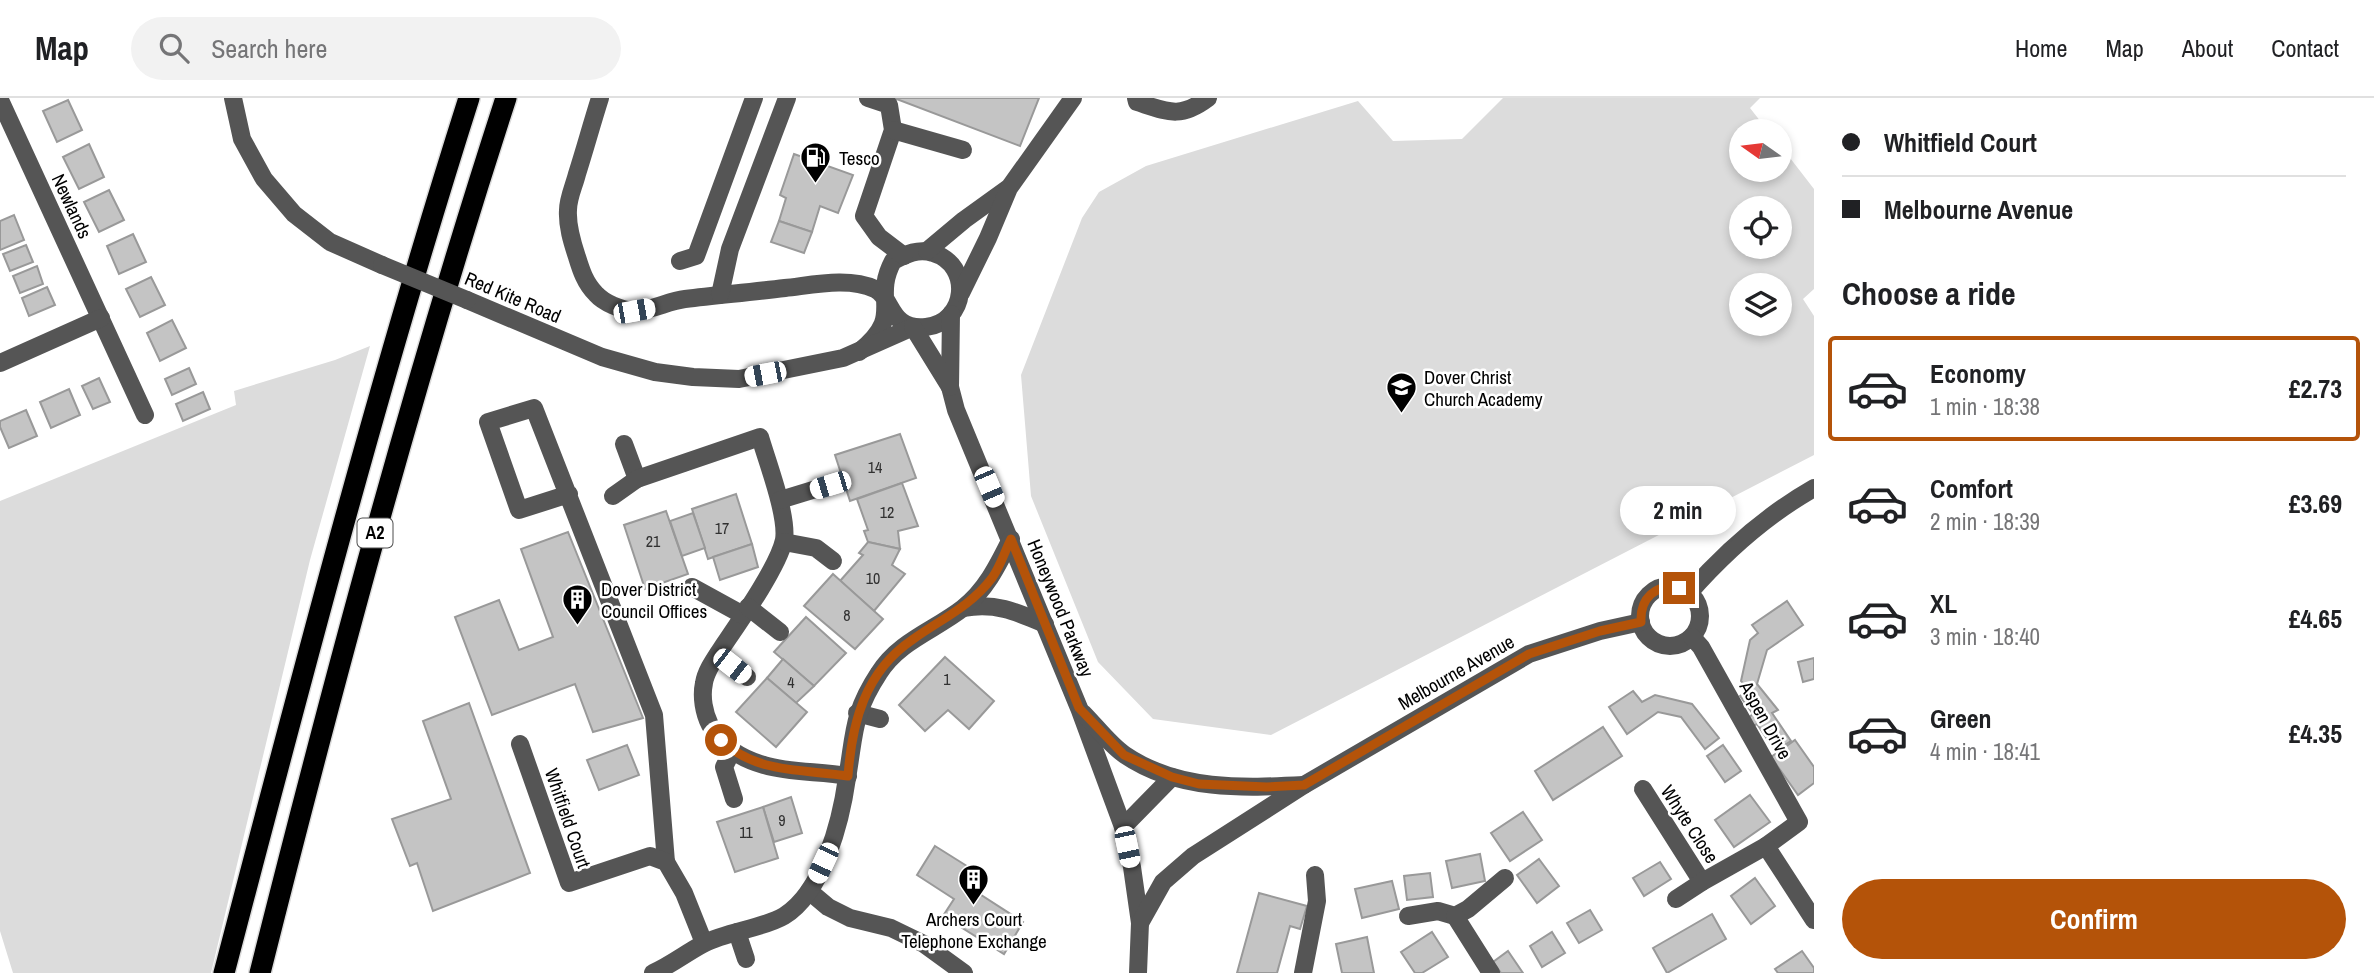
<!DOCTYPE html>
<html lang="en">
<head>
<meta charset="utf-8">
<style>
  body { margin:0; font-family:"Archivo Narrow",sans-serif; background:#f2f2f2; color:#202124; height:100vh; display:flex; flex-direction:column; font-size:26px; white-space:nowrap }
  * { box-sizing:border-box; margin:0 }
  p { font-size:23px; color:#757577 }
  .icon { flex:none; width:38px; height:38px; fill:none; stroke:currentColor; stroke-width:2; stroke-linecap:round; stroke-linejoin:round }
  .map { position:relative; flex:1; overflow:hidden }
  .details { display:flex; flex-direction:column; background:#fff; width:560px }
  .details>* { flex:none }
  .banner { display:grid; align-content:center; height:154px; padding:0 28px; background:#fff }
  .needle { width:46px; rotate:284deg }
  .controls { position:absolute; left:1729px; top:21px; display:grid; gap:14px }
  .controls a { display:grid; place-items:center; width:63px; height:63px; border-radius:50%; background:#fff; box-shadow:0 4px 10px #0003; font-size:35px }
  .end { position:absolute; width:32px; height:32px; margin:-16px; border:9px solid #b45309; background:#fff; box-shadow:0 0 0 4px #fff }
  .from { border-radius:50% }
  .bubble { position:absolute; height:49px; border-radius:24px; background:#fff; box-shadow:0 4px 10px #0003; font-size:23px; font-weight:700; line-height:49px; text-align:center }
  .car { position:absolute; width:21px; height:42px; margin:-21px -10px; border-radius:9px; box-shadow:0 0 5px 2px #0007; background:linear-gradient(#fff 24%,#345 0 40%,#fff 0 76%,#345 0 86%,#fff 0) }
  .banner b { display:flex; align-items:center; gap:24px; height:66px; font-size:26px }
  .banner b+b { border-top:2px solid #e0e0e0 }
  .banner i { width:18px; height:18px; background:#202124 }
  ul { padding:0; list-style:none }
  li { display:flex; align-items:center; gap:21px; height:105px; margin:0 14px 10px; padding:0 14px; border:4px solid transparent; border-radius:7px }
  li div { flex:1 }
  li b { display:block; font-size:26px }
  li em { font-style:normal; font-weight:700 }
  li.selected { border-color:#b45309 }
  li>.icon { width:63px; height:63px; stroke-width:1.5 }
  h2 { padding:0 28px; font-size:32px; line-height:84px }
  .action { display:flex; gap:14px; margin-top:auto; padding:14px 28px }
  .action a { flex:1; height:80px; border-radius:42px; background:#b45309; color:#fff; font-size:28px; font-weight:700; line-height:80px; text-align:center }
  header { display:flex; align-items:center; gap:42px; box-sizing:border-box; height:98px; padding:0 35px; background:#fff; border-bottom:2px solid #e0e0e0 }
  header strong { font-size:33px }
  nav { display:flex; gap:38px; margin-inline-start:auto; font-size:24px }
  .search { width:490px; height:63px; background:#f2f2f2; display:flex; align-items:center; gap:18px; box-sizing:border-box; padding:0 24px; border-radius:38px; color:#757577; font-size:26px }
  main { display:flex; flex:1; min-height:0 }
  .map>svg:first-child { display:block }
  .green { fill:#dcdcdc; fill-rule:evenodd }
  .building { fill:#c4c4c4; stroke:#999; stroke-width:2 }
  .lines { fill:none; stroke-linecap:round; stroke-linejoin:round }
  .highway-casing { stroke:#dbdbdb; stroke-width:24 }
  .minor { stroke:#555; stroke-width:18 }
  .highway { stroke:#000; stroke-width:21 }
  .minor-bridge { stroke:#555; stroke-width:18 }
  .route { stroke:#b45309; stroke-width:9 }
  .labels { text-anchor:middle; stroke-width:5; stroke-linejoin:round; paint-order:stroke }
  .number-label { font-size:16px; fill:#313131 }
  .shield { fill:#fff; stroke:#4c4c4c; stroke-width:2 }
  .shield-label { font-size:18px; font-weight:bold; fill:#000 }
  .poi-label { font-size:19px; fill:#000; stroke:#fff; text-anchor:start }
  .street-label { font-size:19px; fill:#000; stroke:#fff }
</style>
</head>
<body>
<header>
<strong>Map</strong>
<div class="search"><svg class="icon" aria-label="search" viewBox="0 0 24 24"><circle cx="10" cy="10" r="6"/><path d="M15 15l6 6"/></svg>Search here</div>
<nav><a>Home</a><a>Map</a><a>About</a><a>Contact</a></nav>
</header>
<main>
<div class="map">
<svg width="1814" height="875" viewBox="0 0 1814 875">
  <rect width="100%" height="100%" fill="#fff"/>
  <g class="green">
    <path d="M1503,0H1760L1750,10L1768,33H1741V72H1780V47L1814,91V191L1803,201L1814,218V357L1271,637L1153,621L1098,564L1031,398L1021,277L1082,120L1099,94L1146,68L1358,3L1393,43L1462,41ZM1780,110V149H1741V110ZM1780,187V226H1741V187Z"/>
    <path d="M370,248L310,462L211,875H13L0,833V403L236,307L234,293L335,262Z"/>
  </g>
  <g class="building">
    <path d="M894,0H1039L1020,48Z"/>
    <path d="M68,2L82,32L57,44L43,13Z"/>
    <path d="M89,46L104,79L79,91L63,59Z"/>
    <path d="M794,56L853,77L838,115L820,108L812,134L779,123L786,100L780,97Z"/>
    <path d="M109,92L124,122L99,134L84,104Z"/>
    <path d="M14,117L24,142L0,152V123Z"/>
    <path d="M779,123L812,134L804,155L771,144Z"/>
    <path d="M133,136L146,164L119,176L107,148Z"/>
    <path d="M26,147L33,164L10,173L3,156Z"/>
    <path d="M37,168L43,186L20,195L13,178Z"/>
    <path d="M151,179L165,207L140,219L126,191Z"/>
    <path d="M47,189L55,207L29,218L22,200Z"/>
    <path d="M172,222L186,250L160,263L147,235Z"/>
    <path d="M189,270L196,286L172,297L165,281Z"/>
    <path d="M99,280L110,304L93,311L82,288Z"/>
    <path d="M69,291L80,317L51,330L40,304Z"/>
    <path d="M203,294L210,311L183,323L176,306Z"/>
    <path d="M26,312L37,338L9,350L0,329V323Z"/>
    <path d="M900,336L916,380L850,403L835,357Z"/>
    <path d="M902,385L918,428L898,433L900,451L868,444L864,433L868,432L857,401Z"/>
    <path d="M736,396L752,446L708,461L692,411Z"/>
    <path d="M666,413L688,476L645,491L624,427Z"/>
    <path d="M693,415L705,450L682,458L670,423Z"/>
    <path d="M568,434L643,620L593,634L575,586L492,617L455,519L499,502L519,552L553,539L521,451Z"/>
    <path d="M868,444L900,451L892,467L905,476L874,513L840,483L863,457L859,455Z"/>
    <path d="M752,446L758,469L720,482L713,459Z"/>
    <path d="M833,476L883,521L855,551L804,508Z"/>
    <path d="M1787,503L1803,527L1767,552L1757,586L1778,612L1772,615L1791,643L1775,653L1757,626L1753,628L1748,620L1753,616L1740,598L1749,592L1741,583L1750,542L1758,535L1752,527Z"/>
    <path d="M806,519L846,555L814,588L774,554Z"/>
    <path d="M945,559L994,603L969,631L948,612L925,633L899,607Z"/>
    <path d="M1814,560V581L1803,584L1798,564Z"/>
    <path d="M783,561L814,588L796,605L767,580Z"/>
    <path d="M767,580L807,614L776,649L736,614Z"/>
    <path d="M1633,593L1642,604L1655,597L1692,606L1719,640L1705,651L1681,619L1658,614L1627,636L1609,609Z"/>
    <path d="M469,605L530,775L433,813L417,765L410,768L392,721L451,701L423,623Z"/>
    <path d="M1603,629L1622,658L1553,702L1535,673Z"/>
    <path d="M1795,642L1814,669V685L1798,697L1771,659Z"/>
    <path d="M627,647L639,677L599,692L587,662Z"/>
    <path d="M1723,647L1741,673L1725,684L1707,658Z"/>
    <path d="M1750,697L1770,724L1734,749L1715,722Z"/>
    <path d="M791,699L802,735L774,744L763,709Z"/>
    <path d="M763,709L778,760L735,774L717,724Z"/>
    <path d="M1523,714L1542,742L1510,763L1491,735Z"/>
    <path d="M935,748L970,770L961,784L1023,824L1004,856L943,818L954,801L917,777Z"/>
    <path d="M1480,756L1485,783L1452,790L1446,763Z"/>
    <path d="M1539,761L1559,788L1537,805L1517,777Z"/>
    <path d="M1660,764L1671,781L1644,798L1633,780Z"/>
    <path d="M1430,775L1433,799L1407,802L1404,778Z"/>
    <path d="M1755,780L1775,808L1751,826L1731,798Z"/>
    <path d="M1392,783L1399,811L1362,820L1355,791Z"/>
    <path d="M1259,795L1307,808L1300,831L1290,828L1277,875H1237Z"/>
    <path d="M1590,812L1602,832L1579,845L1567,825Z"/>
    <path d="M1712,816L1726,841L1667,875L1653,850Z"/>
    <path d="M1432,834L1448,859L1422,875H1415L1401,854Z"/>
    <path d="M1552,834L1565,855L1542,869L1530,848Z"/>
    <path d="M1367,839L1374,875H1342L1336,846Z"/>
    <path d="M1508,853L1523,875H1501L1493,864Z"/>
    <path d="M1802,853L1814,870V875H1778L1775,871Z"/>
  </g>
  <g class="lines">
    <defs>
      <g id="highway">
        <path d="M224,875C301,582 377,289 469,0"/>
        <path d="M260,875C334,581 412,289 506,0"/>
      </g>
    </defs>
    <use href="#highway" class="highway-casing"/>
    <g class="minor">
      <path d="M233,0L242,41L264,81L294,116L330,144L382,167"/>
      <path d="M600,0C592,25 585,51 577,76C574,88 568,100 568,112C567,128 572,144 577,159C581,172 585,185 596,196C604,205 621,212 634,213C651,213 668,203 685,201C719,197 752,194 785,190C813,187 849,179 875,191C893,199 889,233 926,229C967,225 973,167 933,155C919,150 906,156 893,163C871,204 906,216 859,254"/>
      <path d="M868,0L889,7L893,32L864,118L879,139L904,158"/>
      <path d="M1136,0L1137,4C1168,14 1180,21 1208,0"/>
      <path d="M0,2L145,317"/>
      <path d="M893,32L963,52"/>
      <path d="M927,153L964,122L1007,91"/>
      <path d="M680,163L696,158L754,0"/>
      <path d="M961,195L988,140L1009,90L1073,0"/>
      <path d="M720,197L730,151L787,0"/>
      <path d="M467,202L602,259L655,274L693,279L739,281L843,260L913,229"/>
      <path d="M951,216L950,289L956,312L1079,610L1123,729L1132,769L1140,825L1138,875"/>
      <path d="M913,229L950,289"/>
      <path d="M0,265L101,220"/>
      <path d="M624,346L637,381"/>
      <path d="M569,396L519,412L488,324L534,310L654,617L666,764"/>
      <path d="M613,398L637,381L760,339C767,363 788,418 784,442C778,469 740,523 723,548C716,559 706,572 704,585C701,599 704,615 710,627C720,648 742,661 764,667C790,675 821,673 848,678"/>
      <path d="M780,402L829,387"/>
      <path d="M784,444L816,450L833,463"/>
      <circle cx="1670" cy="518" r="30"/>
      <path d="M692,489L743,517"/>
      <path d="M1689,495C1726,453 1765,418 1814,390"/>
      <path d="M748,509L780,534"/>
      <path d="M964,510C995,504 1017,514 1045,526"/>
      <path d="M1692,539L1701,549L1799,724L1766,748L1814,822"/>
      <path d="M718,556L747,579"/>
      <path d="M857,615L880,621"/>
      <path d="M1083,615C1096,628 1110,647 1125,657C1178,693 1243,690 1304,687"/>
      <path d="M520,646L569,785L650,758L666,764L684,795L704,845"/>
      <path d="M732,653L724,669L734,701"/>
      <path d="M1643,691L1702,784"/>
      <path d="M1123,729L1172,679"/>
      <path d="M809,793L828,809L850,820L891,830L924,846L964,875"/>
      <path d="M1676,801L1702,784L1766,748"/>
      <path d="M1408,818L1438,813L1455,818L1468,811L1505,780"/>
      <path d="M1455,818L1491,875"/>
      <path d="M1140,825L1163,784L1193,758L1304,687L1529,556L1600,533L1641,524"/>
      <path d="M737,834L746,861"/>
      <path d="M653,875C671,867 686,855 703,846C727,833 762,831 784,818C823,794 841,723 847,680C855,635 852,616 879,575C899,543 935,532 963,510C986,492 998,467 1011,441"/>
      <path d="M1303,875L1317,803L1315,777"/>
    </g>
    <use href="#highway" class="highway"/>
    <path class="minor-bridge" d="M382,167L467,202"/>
  </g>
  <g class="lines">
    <path class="route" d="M721,642C756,676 803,671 848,678C852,624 865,574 912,542C941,521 970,509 992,480C1000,469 1005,453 1011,441L1079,610L1124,657L1172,679L1199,686L1267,689L1304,687L1529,556L1600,533L1641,524C1640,500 1655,486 1679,490"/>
  </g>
  <defs>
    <symbol id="fuel-pin" viewBox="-11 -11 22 30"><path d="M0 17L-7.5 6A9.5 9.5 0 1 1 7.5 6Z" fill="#000" stroke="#fff"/><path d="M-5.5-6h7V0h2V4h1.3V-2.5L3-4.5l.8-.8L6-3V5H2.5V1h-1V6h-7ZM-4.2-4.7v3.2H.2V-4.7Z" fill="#fff"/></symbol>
    <symbol id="school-pin" viewBox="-11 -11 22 30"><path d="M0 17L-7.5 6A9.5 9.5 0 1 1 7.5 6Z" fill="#000" stroke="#fff"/><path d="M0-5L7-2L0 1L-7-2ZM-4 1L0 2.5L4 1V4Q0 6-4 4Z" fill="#fff"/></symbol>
    <symbol id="building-pin" viewBox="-11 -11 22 30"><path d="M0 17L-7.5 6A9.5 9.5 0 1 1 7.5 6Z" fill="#000" stroke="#fff"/><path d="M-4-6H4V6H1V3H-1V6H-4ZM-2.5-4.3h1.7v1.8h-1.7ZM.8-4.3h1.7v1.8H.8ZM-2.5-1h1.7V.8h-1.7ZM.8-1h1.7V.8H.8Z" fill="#fff"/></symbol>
  </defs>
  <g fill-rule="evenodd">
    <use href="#fuel-pin" x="798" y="42" width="35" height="47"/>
    <use href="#school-pin" x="1384" y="272" width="35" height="47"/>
    <use href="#building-pin" x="560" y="484" width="35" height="47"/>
    <use href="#building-pin" x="956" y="764" width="35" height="47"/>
  </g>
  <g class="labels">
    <g class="number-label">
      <text x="875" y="375">14</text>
      <text x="887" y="420">12</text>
      <text x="722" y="436">17</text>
      <text x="653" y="449">21</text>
      <text x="873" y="486">10</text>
      <text x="847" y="523">8</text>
      <text x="947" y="587">1</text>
      <text x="791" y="590">4</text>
      <text x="782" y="728">9</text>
      <text x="746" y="740">11</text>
    </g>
    <rect class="shield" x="357.5" y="420.5" width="35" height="29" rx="5"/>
    <g class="shield-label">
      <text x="375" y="441">A2</text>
    </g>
    <g class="poi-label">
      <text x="839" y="67">Tesco</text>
      <text x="1424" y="286">Dover Christ<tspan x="1424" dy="22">Church Academy</tspan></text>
      <text x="601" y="498">Dover District<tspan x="601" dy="22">Council Offices</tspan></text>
      <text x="974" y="828" text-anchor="middle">Archers Court<tspan x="974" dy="22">Telephone Exchange</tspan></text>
    </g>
    <g class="street-label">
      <text transform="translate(72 108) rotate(65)" y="7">Newlands</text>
      <text transform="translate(513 199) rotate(23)" y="7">Red Kite Road</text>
      <text transform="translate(1061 510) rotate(68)" y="7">Honeywood Parkway</text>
      <text transform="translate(1456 574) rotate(-30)" y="7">Melbourne Avenue</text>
      <text transform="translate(1766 622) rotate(61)" y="7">Aspen Drive</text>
      <text transform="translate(568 720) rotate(71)" y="7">Whitfield Court</text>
      <text transform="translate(1690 726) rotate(57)" y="7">Whyte Close</text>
    </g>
  </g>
</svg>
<div class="controls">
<a><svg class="needle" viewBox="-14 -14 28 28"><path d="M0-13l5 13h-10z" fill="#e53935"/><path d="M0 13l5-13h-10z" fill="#757577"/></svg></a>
<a><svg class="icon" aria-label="locate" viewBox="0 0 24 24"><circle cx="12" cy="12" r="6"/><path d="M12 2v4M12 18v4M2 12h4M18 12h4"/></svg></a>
<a><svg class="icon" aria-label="layers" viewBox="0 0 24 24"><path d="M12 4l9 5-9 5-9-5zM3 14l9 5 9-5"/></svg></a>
</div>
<i class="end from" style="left:721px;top:642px"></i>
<i class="end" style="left:1679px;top:490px"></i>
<div class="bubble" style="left:1620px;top:388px;width:116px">2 min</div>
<i class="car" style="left:634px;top:213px;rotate:80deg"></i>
<i class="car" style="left:765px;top:276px;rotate:259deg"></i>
<i class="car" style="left:830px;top:387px;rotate:253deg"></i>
<i class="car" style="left:989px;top:389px;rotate:157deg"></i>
<i class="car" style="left:732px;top:568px;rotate:128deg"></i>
<i class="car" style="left:1127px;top:749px;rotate:168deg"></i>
<i class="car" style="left:823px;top:765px;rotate:205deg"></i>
</div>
<section class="details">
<div class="banner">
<b><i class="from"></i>Whitfield Court</b>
<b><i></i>Melbourne Avenue</b>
</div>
<h2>Choose a ride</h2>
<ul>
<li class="selected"><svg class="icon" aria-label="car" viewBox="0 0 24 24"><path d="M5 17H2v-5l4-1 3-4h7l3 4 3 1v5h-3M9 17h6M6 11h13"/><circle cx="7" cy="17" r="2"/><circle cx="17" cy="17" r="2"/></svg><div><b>Economy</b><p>1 min · 18:38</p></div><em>£2.73</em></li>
<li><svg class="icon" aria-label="car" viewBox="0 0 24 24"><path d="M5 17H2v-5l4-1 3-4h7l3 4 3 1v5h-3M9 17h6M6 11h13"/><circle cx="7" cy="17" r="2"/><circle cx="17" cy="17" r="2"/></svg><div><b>Comfort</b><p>2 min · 18:39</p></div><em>£3.69</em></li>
<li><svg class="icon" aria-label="car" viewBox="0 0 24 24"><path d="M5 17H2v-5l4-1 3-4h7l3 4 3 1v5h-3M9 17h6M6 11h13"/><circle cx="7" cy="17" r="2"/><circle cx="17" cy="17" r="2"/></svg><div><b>XL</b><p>3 min · 18:40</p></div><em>£4.65</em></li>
<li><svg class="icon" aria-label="car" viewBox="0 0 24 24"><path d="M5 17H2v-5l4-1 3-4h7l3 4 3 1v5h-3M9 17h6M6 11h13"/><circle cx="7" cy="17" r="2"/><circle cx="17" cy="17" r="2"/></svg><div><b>Green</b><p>4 min · 18:41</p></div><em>£4.35</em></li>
</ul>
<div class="action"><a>Confirm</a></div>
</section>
</main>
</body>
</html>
